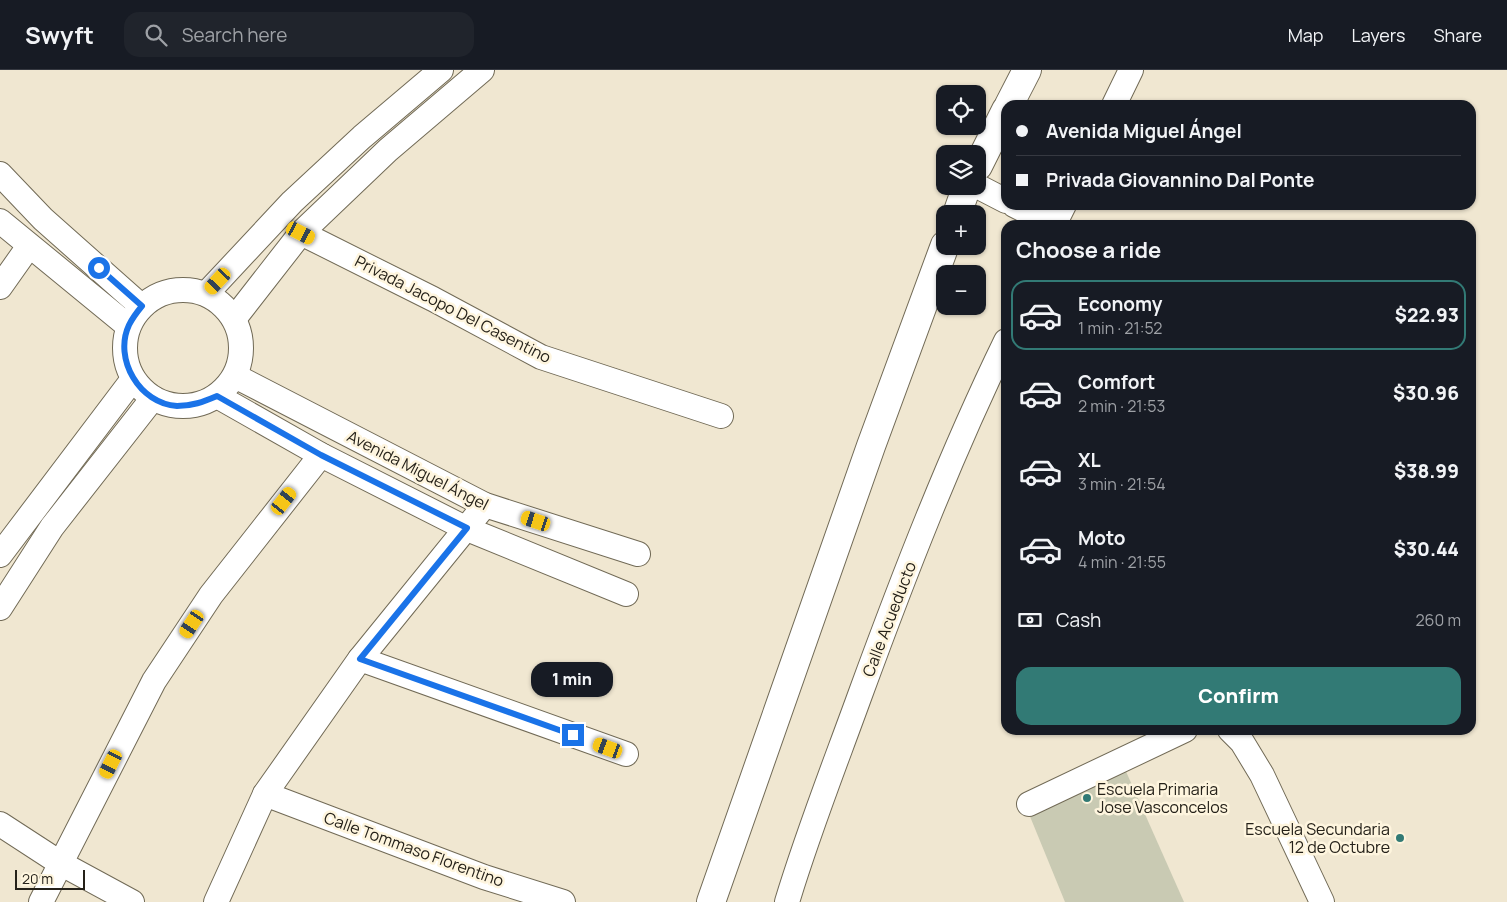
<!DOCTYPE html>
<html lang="en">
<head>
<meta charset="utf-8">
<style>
  body { margin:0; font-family:Manrope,sans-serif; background:#20242c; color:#f1f3f6; height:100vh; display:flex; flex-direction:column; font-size:19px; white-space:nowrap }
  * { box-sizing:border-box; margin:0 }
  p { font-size:16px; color:#9ea1a6 }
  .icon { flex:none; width:28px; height:28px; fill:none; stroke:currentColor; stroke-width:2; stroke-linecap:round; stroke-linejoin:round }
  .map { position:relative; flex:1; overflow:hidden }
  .sheet { position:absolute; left:1001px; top:150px; width:475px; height:515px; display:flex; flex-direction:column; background:#171b24; border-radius:15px; box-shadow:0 1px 4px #0004 }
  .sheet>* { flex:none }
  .top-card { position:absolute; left:1001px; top:30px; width:475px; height:110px; border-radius:15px; box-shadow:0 1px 4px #0004; display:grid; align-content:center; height:110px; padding:0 15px; background:#171b24 }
  .fabs { position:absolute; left:936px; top:15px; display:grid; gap:10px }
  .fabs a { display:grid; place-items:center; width:50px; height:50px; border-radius:10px; background:#171b24; box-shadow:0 1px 4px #0004; font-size:25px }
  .scale { position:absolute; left:15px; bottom:12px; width:70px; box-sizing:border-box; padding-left:5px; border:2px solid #252119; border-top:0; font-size:14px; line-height:18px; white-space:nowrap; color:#252119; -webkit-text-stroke:4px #fef5de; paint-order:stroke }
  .end { position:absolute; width:22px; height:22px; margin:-11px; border:6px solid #1a73e8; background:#fff; box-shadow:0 0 0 2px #fff }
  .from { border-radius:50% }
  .bubble { position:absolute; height:35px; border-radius:15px; background:#171b24; box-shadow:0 1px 4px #0004; font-size:16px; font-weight:800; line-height:35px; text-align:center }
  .car { position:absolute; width:15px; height:30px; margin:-15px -8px; border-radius:6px; box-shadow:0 0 4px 1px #0007; background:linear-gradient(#f5c518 24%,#345 0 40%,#f5c518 0 76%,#345 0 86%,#f5c518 0) }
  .top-card b { display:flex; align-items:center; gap:18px; height:48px; font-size:19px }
  .top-card b+b { border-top:1px solid #363941 }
  .top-card i { width:12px; height:12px; background:#f1f3f6 }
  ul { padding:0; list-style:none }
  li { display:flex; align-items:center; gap:15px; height:70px; margin:0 10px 8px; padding:0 5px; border:2px solid transparent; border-radius:15px }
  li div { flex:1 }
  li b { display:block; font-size:19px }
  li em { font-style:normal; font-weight:800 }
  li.active { border-color:#327a75 }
  li>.icon { width:45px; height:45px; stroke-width:1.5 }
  h2 { padding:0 15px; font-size:22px; line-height:60px }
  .pay { display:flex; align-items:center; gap:12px; height:55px; padding:0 15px; font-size:19px }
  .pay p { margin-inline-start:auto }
  .action { display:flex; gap:10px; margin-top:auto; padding:10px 15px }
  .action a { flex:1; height:58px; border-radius:15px; background:#327a75; color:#fff; font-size:20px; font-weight:800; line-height:58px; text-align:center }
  header { display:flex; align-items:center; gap:30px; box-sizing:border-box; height:70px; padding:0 25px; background:#171b24; border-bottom:1px solid #363941 }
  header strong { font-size:24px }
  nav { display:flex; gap:28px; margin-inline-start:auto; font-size:18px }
  .search { width:350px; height:45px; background:#20242c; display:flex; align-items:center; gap:12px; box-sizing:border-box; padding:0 18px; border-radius:15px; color:#9ea1a6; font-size:19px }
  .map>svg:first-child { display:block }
  .building { fill:#c9cab3 }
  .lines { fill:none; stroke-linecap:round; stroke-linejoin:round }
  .street-casing { stroke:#716a56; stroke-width:26 }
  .secondary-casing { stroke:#716a56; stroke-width:30 }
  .street { stroke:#fff; stroke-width:24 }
  .secondary { stroke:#fff; stroke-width:28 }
  .route { stroke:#1a73e8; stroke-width:6 }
  .poi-dot { fill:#327a75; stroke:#fef5de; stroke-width:2 }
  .labels { text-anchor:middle; stroke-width:5; stroke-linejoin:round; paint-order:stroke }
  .street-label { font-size:16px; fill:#252119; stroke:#fef5de }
  .poi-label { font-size:16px; fill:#252119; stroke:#fef5de; text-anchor:start }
</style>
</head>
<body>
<header>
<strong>Swyft</strong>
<div class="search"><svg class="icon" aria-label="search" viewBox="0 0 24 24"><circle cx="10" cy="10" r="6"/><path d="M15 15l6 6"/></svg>Search here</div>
<nav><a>Map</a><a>Layers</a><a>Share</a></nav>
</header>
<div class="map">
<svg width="1507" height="832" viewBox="0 0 1507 832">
  <rect width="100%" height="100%" fill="#f0e7d1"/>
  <path class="building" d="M1124,697L1184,832H1065L1029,744Z"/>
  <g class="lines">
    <defs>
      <g id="street">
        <path d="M1114,35L1131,0"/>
        <path d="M0,104L43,149L141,236"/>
        <path d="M977,116L1006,131"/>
        <path d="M1014,135L1054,155L1064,135"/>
        <path d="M0,151L128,256"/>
        <path d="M301,163L433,229L541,287L721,346"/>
        <path d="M0,217L29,176"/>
        <circle cx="183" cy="278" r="58"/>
        <path d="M206,224L292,132L362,67L441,0"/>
        <path d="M234,249L301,163L388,80L482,0"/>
        <path d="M235,306L485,435L638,484"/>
        <path d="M217,326L321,385L467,459L626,524"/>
        <path d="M0,485L133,309"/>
        <path d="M0,538L52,457L153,328"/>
        <path d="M360,589L626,684"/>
        <path d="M1230,660L1242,672L1262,705L1322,832"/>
        <path d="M265,724L484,807L563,832"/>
        <path d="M1029,734L1185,660"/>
        <path d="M0,754L60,793L132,832"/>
        <path d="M41,832L154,611L211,525L321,385"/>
        <path d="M216,832L265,724L360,589L485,435"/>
        <path d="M787,832C808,762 835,694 860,625C904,505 950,386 1006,271"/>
      </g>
      <g id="secondary">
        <path d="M1009,35L1027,0"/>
        <path d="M978,96L1006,40"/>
        <path d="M957,144L967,116"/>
        <path d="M711,832L871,376L945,175"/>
      </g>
    </defs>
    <use href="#street" class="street-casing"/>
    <use href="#secondary" class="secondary-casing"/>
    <use href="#street" class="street"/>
    <use href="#secondary" class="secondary"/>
  </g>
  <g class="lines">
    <path class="route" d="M99,198L142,236C137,242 132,249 129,255C113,289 140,334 177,336C192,336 203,332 217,326L321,385L467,458L360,589L573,665"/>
  </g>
  <g class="poi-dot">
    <circle cx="1087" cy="728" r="5"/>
    <circle cx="1400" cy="768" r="5"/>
  </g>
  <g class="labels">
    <g class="street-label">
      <text transform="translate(453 239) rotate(27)" y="6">Privada Jacopo Del Casentino</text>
      <text transform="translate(418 400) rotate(27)" y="6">Avenida Miguel Ángel</text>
      <text transform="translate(889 549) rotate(-69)" y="6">Calle Acueducto</text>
      <text transform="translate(414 779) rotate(20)" y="6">Calle Tommaso Florentino</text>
    </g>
    <g class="poi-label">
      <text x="1097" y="725">Escuela Primaria<tspan x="1097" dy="18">Jose Vasconcelos</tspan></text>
      <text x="1390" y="765" text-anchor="end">Escuela Secundaria<tspan x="1390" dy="18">12 de Octubre</tspan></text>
    </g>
  </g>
</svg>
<div class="fabs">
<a><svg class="icon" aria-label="locate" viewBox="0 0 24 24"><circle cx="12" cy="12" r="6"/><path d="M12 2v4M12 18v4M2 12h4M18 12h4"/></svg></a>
<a><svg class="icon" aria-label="layers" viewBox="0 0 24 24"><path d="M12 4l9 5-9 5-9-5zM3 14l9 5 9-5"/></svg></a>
<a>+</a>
<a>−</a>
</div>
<div class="scale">20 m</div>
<i class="end from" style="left:99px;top:198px"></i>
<i class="end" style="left:573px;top:665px"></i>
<div class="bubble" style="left:531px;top:592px;width:82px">1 min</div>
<i class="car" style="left:301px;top:163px;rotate:117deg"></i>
<i class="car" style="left:218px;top:211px;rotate:223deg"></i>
<i class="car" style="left:284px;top:431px;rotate:38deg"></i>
<i class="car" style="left:536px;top:451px;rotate:288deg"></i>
<i class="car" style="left:192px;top:554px;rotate:214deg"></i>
<i class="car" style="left:608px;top:678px;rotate:290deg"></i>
<i class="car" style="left:111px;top:694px;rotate:207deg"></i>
<div class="top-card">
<b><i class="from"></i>Avenida Miguel Ángel</b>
<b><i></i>Privada Giovannino Dal Ponte</b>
</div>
<section class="sheet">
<h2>Choose a ride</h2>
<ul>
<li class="active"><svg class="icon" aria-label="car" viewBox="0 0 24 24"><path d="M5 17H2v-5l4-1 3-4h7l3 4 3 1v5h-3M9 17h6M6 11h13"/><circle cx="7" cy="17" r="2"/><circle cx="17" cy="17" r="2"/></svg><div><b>Economy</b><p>1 min · 21:52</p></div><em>$22.93</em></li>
<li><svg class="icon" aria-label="car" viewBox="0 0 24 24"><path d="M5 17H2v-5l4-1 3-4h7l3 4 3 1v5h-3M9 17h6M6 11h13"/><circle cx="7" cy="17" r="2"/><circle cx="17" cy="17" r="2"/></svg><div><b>Comfort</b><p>2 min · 21:53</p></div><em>$30.96</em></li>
<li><svg class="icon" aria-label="car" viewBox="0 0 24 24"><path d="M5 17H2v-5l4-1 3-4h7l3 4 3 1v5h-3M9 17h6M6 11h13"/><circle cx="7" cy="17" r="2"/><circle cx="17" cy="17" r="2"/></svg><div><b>XL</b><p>3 min · 21:54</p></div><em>$38.99</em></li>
<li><svg class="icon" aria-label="car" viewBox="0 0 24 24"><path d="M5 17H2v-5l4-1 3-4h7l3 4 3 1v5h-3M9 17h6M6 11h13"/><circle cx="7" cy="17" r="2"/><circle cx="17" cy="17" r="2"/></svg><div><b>Moto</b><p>4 min · 21:55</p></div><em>$30.44</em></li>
</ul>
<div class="pay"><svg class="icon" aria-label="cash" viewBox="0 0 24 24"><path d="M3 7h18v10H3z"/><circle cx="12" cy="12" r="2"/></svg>Cash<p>260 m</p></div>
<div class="action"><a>Confirm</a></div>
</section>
</div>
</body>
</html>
